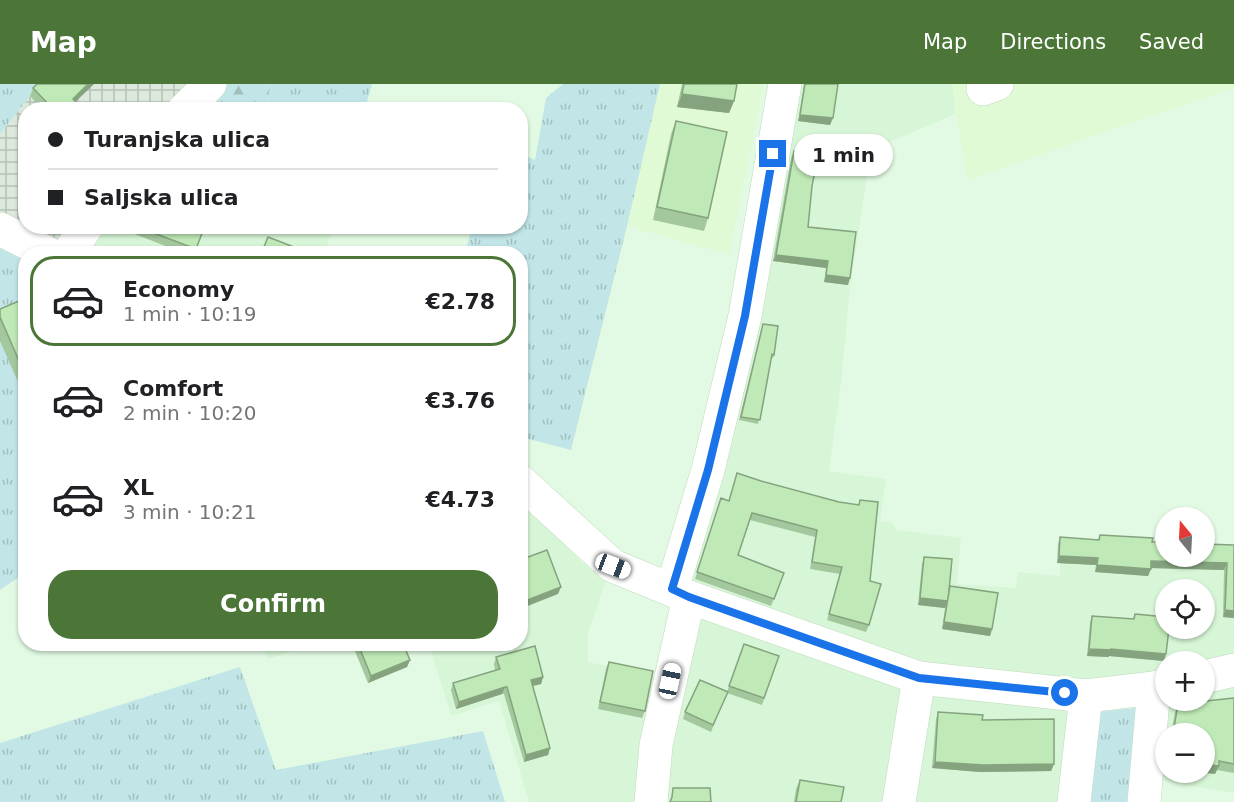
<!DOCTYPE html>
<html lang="en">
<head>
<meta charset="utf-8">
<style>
  body { margin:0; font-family:"DejaVu Sans",sans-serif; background:#f2f2f2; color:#202124; height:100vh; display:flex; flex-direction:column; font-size:22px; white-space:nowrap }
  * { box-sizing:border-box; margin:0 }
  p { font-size:20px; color:#757577 }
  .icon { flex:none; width:33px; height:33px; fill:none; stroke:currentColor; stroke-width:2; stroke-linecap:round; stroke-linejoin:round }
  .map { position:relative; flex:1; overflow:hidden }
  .side { position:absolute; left:18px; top:162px; width:510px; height:405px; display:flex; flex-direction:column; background:#fff; border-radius:24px; box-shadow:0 2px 4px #0004 }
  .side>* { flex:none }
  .guide { position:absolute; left:18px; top:18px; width:510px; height:132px; border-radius:24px; box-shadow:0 2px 4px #0004; display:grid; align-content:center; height:132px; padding:0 30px; background:#fff }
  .needle { width:39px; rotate:342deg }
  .controls { position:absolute; left:1155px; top:423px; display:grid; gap:12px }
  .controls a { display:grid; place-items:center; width:60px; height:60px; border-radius:50%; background:#fff; box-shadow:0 2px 4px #0004; font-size:30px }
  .end { position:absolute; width:27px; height:27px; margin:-14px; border:8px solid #1a73e8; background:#fff; box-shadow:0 0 0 3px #fff }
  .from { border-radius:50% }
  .bubble { position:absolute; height:42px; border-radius:21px; background:#fff; box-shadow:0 2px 4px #0004; font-size:20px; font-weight:800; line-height:42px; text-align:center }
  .car { position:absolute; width:18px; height:36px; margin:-18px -9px; border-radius:8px; box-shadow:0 0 4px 2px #0007; background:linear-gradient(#fff 24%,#345 0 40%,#fff 0 76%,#345 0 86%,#fff 0) }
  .guide b { display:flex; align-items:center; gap:21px; height:57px; font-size:22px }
  .guide b+b { border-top:2px solid #e0e0e0 }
  .guide i { width:15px; height:15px; background:#202124 }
  ul { padding:10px 0 0; list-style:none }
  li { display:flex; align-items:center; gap:18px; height:90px; margin:0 12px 9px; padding:0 18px; border:3px solid transparent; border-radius:24px }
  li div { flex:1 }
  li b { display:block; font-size:22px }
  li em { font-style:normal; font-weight:800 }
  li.current { border-color:#4b7637 }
  li>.icon { width:54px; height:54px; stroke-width:1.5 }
  .action { display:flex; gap:12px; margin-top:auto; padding:12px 30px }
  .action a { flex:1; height:69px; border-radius:24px; background:#4b7637; color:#fff; font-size:24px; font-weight:800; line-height:69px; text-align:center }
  header { display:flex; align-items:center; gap:36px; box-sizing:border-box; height:84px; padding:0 30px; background:#4b7637; color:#fff }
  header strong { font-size:28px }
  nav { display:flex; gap:33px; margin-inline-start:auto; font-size:21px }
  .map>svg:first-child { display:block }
  .residential { fill:#d7f6d7; fill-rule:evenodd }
  .commercial { fill:#e0fad6 }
  .industrial { fill:url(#industrial-grid) }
  .grass { fill:url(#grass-tufts) }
  .forest { fill:url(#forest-firs) }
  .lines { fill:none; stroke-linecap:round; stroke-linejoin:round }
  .minor-casing { stroke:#bfdbbc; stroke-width:34 }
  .minor { stroke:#fff; stroke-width:33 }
  .wall { fill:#a4c89d }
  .shaded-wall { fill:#86a37f }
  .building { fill:#bfe9b6; stroke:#86a37f; stroke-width:1.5 }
  .route { stroke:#1a73e8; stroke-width:8 }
</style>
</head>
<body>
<header>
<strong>Map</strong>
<nav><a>Map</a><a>Directions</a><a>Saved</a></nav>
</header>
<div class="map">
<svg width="1234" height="718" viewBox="0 0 1234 718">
  <defs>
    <pattern id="industrial-grid" width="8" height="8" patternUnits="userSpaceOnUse" patternTransform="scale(1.5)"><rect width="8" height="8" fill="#dee9dd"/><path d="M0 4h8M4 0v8" fill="none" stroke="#b7c1b5"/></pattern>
    <pattern id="grass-tufts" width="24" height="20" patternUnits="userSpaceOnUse" patternTransform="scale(1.5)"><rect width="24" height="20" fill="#c2e6e7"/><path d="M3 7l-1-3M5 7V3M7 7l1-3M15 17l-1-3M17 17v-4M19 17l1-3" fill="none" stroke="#a0bfbd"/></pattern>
    <pattern id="forest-firs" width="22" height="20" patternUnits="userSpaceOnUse" patternTransform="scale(1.5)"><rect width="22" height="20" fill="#c2e6e7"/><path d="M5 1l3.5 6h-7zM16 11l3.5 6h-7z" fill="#a0bfbd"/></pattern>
  </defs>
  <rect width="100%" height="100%" fill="#e2fae3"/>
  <g class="residential">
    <path d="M791,0H953L955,30L871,66L850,205L841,299L829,387L886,395L880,437L891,438L897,446L961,454L957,500L1016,504L1018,488L1060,492L1061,455L1166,472H1204L1234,466V709L1153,695L1161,596L1081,602L1070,718H529L499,617L451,632L429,560H520L521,408L571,468L591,486L607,494L588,549V578L678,597L680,503ZM1166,506H1204V544H1166ZM1166,578H1204V616H1166ZM1166,650H1204V688H1166Z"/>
    <path d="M93,143H333L325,169L76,170Z"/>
    <path d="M260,560H312L268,575Z"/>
  </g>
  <g class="commercial">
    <path d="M660,0H764L729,171L627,142Z"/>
    <path d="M952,0H1234V4L967,96Z"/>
  </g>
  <g class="industrial">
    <path d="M42,0H219L192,25L26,26L25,142L0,128V50L30,12Z"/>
    <path d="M27,143H93L75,169Z"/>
  </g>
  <g class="grass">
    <path d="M0,0H42L30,12L0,50Z"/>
    <path d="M271,0H372L365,25L265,26Z"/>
    <path d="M563,0H660L627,142L571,366L521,353L520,170L465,169L472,143L520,142L521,70L535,76L546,14Z"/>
    <path d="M0,164L26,177L25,489L0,506Z"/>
    <path d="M240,583L276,686L483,647L505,718H0V659Z"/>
    <path d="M1163,621L1155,718H1081L1088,629Z"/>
  </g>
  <path class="forest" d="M219,0H271L265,25L192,26Z"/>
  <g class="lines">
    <defs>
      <g id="minor">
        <path d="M983,5L997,0"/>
        <path d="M184,26L210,0"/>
        <path d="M0,145L49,170"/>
        <path d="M68,170L87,142"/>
        <path d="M520,397L613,482L689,513L919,594L1086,612L1154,604L1166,601"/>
        <path d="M672,505L708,386L745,232L785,0"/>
        <path d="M1204,593L1234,586"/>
        <path d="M651,718L656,661L689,513"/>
        <path d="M899,718L919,594"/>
        <path d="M1074,718L1086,612"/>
        <path d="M1144,718L1154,604"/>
      </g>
    </defs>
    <use href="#minor" class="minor-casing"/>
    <use href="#minor" class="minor"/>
  </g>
  <g class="wall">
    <path d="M37,0H94L76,17L84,26H43L30,12L33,4Z"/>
    <path d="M682,0H737L734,17L729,29L677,23Z"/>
    <path d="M804,0H838L830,41L798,37Z"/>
    <path d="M676,37L708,134L704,147L653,136L671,50Z"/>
    <path d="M794,67L812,102L808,143L848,201L824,198L826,184L773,177L791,74Z"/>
    <path d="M134,142L204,144L194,170H186L132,149Z"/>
    <path d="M26,214V316L0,257V225Z"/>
    <path d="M762,243L774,271L773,274H771L758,340L739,336Z"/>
    <path d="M761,397L839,418L858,421L860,416L870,497L869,541L866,548L827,536L840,490L810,485L815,453L750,436L738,471L784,489L771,522L695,495L721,414L728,416Z"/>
    <path d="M1100,451L1152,458L1234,461V534L1223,533L1224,486L1151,484L1148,492L1095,488L1096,481L1057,479L1058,460L1060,453L1098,456Z"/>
    <path d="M924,473L949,506L992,545L990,552L942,545L945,524L918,521L922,480Z"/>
    <path d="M1135,530L1164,577L1109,572V573L1087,572L1090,539L1092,532L1133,535Z"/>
    <path d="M352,560H403L410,576L407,583L368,599Z"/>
    <path d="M744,560L779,572L762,621L727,609L711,648L683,635L685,628L727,608Z"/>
    <path d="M496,573L543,593L541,600L533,602L550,664L548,671L524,678L504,610H502L456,625L451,606L453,599L495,586L494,580Z"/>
    <path d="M609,578L645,627L642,634L598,625L606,585Z"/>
    <path d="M1234,614V689L1217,686L1215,690L1200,688H1204V650H1171L1175,628L1178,620Z"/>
    <path d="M938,628L982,636L1054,680L1051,687L980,688L932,684L936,635Z"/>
    <path d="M800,696L841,718H794L796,705Z"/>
  </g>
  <g class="shaded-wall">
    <path d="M88,0H94L70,23L73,15Z"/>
    <path d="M682,10L734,17L729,29L677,23Z"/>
    <path d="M800,31L833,34L830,41L798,37Z"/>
    <path d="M776,171L828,177L826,184L773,177Z"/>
    <path d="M826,191L850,194L848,201L824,198Z"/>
    <path d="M1059,472L1098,474L1096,481L1057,479Z"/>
    <path d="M1151,477L1227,479L1224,486L1149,484Z"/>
    <path d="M1097,481L1151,485L1148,492L1095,488Z"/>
    <path d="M561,503L558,510L520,525V519Z"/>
    <path d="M920,514L948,517L945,524L918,521Z"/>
    <path d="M1225,526L1234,527V534L1223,533Z"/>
    <path d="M944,538L992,545L990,552L942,545Z"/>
    <path d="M1089,565H1111L1166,570L1164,577L1109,572V573L1087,572Z"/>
    <path d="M410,576L407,583L368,599L371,592Z"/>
    <path d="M543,593L541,600L528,603L531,596Z"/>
    <path d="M505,603L502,610L456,625L459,618Z"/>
    <path d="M550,664L548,671L524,678L526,671Z"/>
    <path d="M935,678L1054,680L1051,687L980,688L932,684Z"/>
    <path d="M1204,680L1219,682L1215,690L1200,688H1204Z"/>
  </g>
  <g class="building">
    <path d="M37,0H88L73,15L84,26H54L33,4Z"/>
    <path d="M684,0H737L734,17L682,10Z"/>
    <path d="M805,0H838L833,34L800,31Z"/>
    <path d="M676,37L727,48L708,134L657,123Z"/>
    <path d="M794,67L818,72L812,102L808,143L856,148L850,194L826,191L828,177L776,171Z"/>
    <path d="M135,142H200L204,144L196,165Z"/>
    <path d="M268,153L307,168V170H261Z"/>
    <path d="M209,163L229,168L228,170H207Z"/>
    <path d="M26,214V293L0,233V225Z"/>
    <path d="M763,240L778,242L774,271L772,270L760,336L741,333Z"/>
    <path d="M737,389L761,397L839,418L859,421L860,416L878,418L870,497L881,500L869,541L829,530L842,483L812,478L817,446L752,429L738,471L784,489L774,515L697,488L721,414L729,417Z"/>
    <path d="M1100,451L1153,454L1152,458H1166V472H1204V460L1234,461V527L1225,526L1227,479L1151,477V485L1097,481L1098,474L1059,472L1060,453L1099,456Z"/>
    <path d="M547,466L561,503L520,519V476Z"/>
    <path d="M924,473L952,475L948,517L920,514Z"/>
    <path d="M950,502L998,509L992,545L944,538Z"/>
    <path d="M1135,530L1166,533V544H1169L1166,570L1111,565V566L1089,565L1092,532L1134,535Z"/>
    <path d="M358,560H403L410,576L371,592Z"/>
    <path d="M744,560L779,572L764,614L729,602Z"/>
    <path d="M535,562L543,593L531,596L550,664L526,671L507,603H505L459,618L453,599L500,585L496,573Z"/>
    <path d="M609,578L653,587L645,627L600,618Z"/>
    <path d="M700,596L728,608L713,641L685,628Z"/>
    <path d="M1234,614V680L1219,677V682L1204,680V650H1173L1178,620Z"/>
    <path d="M938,628L983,631L982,636L1054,635V680L983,681L935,678Z"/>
    <path d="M800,696L844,703L841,718H796Z"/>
    <path d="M673,704H710L711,718H670L672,713Z"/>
  </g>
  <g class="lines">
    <path class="route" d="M773,70L745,232L708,386L672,505L689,513L919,594L1065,609"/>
  </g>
</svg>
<div class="controls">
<a><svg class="needle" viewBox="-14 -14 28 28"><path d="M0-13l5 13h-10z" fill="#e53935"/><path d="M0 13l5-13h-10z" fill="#757577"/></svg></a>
<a><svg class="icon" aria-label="locate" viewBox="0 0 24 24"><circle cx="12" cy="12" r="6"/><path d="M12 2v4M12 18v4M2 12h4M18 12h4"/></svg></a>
<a>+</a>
<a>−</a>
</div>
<i class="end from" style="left:1065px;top:609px"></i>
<i class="end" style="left:773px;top:70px"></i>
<div class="bubble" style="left:794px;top:50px;width:99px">1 min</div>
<i class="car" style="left:613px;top:482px;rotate:111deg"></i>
<i class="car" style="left:670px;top:597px;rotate:12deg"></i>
<div class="guide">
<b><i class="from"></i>Turanjska ulica</b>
<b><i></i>Saljska ulica</b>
</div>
<section class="side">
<ul>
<li class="current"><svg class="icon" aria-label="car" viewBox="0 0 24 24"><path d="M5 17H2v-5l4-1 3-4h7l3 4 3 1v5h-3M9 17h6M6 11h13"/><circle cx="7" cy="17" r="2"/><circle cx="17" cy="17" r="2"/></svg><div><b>Economy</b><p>1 min · 10:19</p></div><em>€2.78</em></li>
<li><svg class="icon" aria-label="car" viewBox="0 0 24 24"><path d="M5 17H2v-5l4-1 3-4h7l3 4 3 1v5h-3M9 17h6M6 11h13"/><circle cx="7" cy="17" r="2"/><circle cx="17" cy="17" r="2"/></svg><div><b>Comfort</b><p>2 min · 10:20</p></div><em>€3.76</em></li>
<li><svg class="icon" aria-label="car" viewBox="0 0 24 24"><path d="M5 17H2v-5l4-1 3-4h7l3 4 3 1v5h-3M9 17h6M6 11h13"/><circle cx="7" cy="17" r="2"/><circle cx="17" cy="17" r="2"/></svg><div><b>XL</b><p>3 min · 10:21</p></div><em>€4.73</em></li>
</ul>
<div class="action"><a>Confirm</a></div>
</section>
</div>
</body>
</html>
